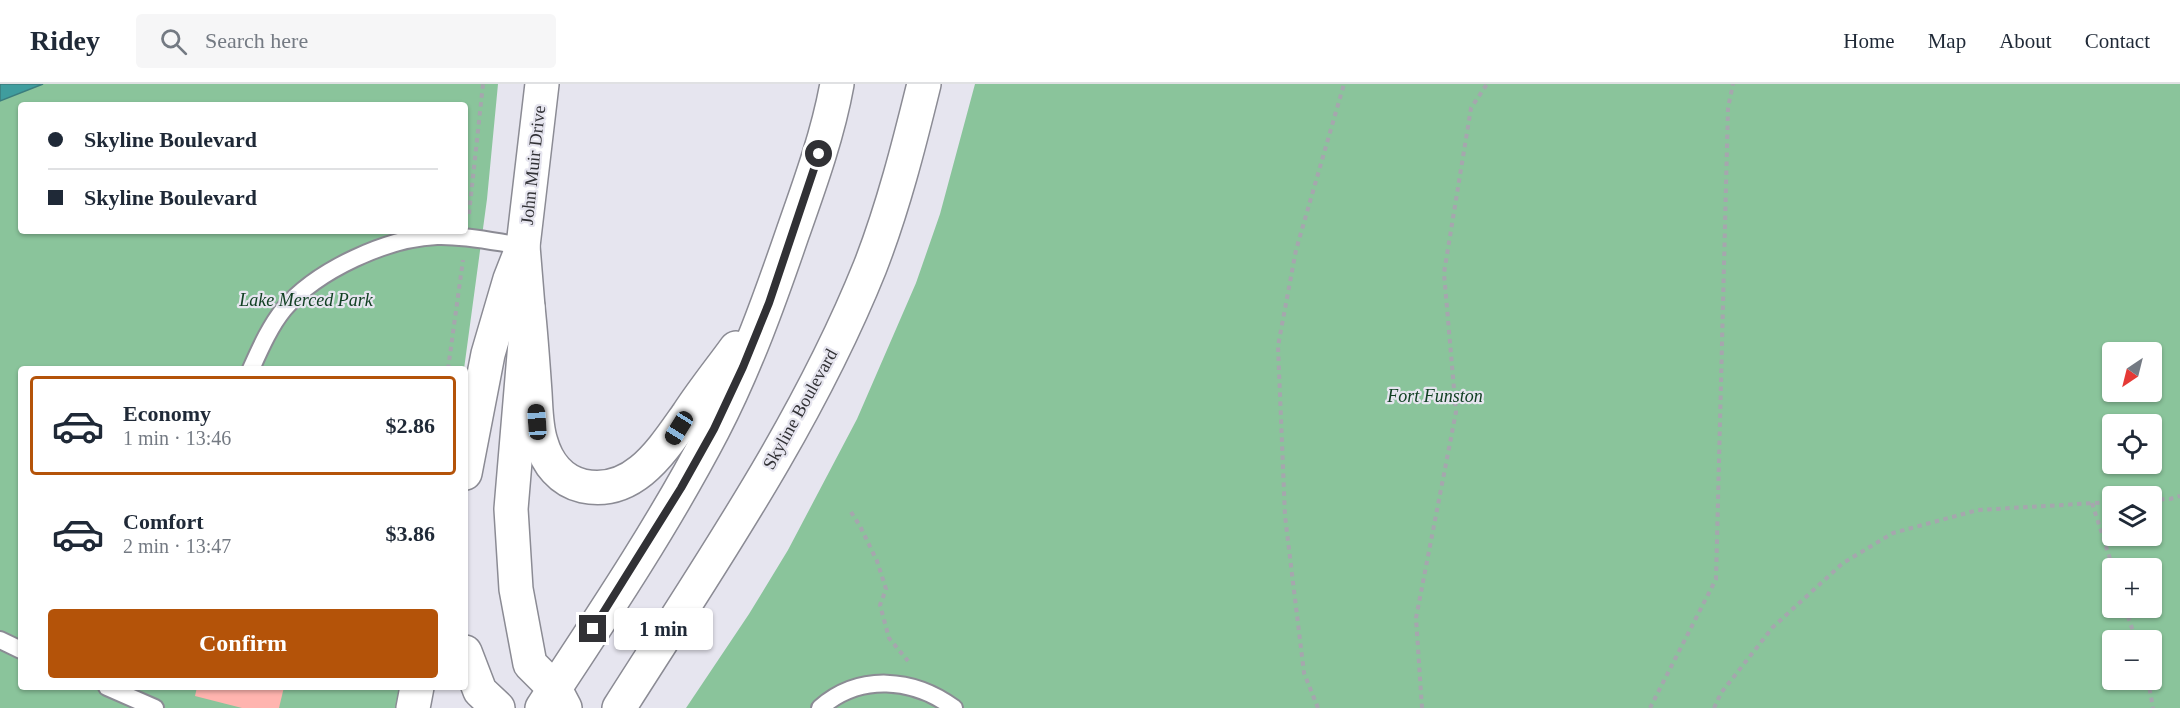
<!DOCTYPE html>
<html lang="en">
<head>
<meta charset="utf-8">
<style>
  body { margin:0; font-family:"Times New Roman",serif; background:#f6f6f7; color:#1f2937; height:100vh; display:flex; flex-direction:column; font-size:22px; white-space:nowrap }
  * { box-sizing:border-box; margin:0 }
  p { font-size:20px; color:#747a83 }
  .icon { flex:none; width:33px; height:33px; fill:none; stroke:currentColor; stroke-width:2; stroke-linecap:round; stroke-linejoin:round }
  .map { position:relative; flex:1; overflow:hidden }
  .drawer { position:absolute; left:18px; top:282px; width:450px; height:324px; display:flex; flex-direction:column; background:#fff; border-radius:6px; box-shadow:0 2px 4px #0004 }
  .drawer>* { flex:none }
  .guide { position:absolute; left:18px; top:18px; width:450px; height:132px; border-radius:6px; box-shadow:0 2px 4px #0004; display:grid; align-content:center; height:132px; padding:0 30px; background:#fff }
  .needle { width:39px; rotate:215deg }
  .fabs { position:absolute; left:2102px; top:258px; display:grid; gap:12px }
  .fabs a { display:grid; place-items:center; width:60px; height:60px; border-radius:6px; background:#fff; box-shadow:0 2px 4px #0004; font-size:30px }
  .end { position:absolute; width:27px; height:27px; margin:-14px; border:8px solid #313135; background:#fff; box-shadow:0 0 0 3px #fff }
  .from { border-radius:50% }
  .bubble { position:absolute; height:42px; border-radius:6px; background:#fff; box-shadow:0 2px 4px #0004; font-size:20px; font-weight:700; line-height:42px; text-align:center }
  .car { position:absolute; width:18px; height:36px; margin:-18px -9px; border-radius:8px; box-shadow:0 0 4px 2px #0007; background:linear-gradient(#222 24%,#8ab4d8 0 40%,#222 0 76%,#8ab4d8 0 86%,#222 0) }
  .guide b { display:flex; align-items:center; gap:21px; height:57px; font-size:22px }
  .guide b+b { border-top:2px solid #e0e1e3 }
  .guide i { width:15px; height:15px; background:#1f2937 }
  ul { padding:10px 0 0; list-style:none }
  li { display:flex; align-items:center; gap:18px; height:99px; margin:0 12px 9px; padding:0 18px; border:3px solid transparent; border-radius:6px }
  li div { flex:1 }
  li b { display:block; font-size:22px }
  li em { font-style:normal; font-weight:700 }
  li.current { border-color:#b45309 }
  li>.icon { width:54px; height:54px; stroke-width:1.5 }
  .primary-button { display:flex; gap:12px; margin-top:auto; padding:12px 30px }
  .primary-button a { flex:1; height:69px; border-radius:6px; background:#b45309; color:#fff; font-size:24px; font-weight:700; line-height:69px; text-align:center }
  header { display:flex; align-items:center; gap:36px; box-sizing:border-box; height:84px; padding:0 30px; background:#fff; border-bottom:2px solid #e0e1e3 }
  header strong { font-size:28px }
  nav { display:flex; gap:33px; margin-inline-start:auto; font-size:21px }
  .search { width:420px; height:54px; background:#f6f6f7; display:flex; align-items:center; gap:15px; box-sizing:border-box; padding:0 21px; border-radius:6px; color:#747a83; font-size:22px }
  .map>svg:first-child { display:block }
  .green { fill:#8ac49b; fill-rule:evenodd }
  .water { fill:#3f9d9e; stroke:#3b7d7e; stroke-width:1.5 }
  .building { fill:#ffb4af }
  .lines { fill:none; stroke-linecap:round; stroke-linejoin:round }
  .lane-casing { stroke:#8b8b94; stroke-width:20 }
  .secondary-casing { stroke:#8b8b94; stroke-width:36 }
  .primary-casing { stroke:#8b8b94; stroke-width:36 }
  .path { stroke:#a6a6ae; stroke-width:4; stroke-dasharray:4.5 4.5; stroke-linecap:butt }
  .lane { stroke:#fff; stroke-width:16 }
  .secondary { stroke:#fff; stroke-width:33 }
  .primary { stroke:#fff; stroke-width:33 }
  .route { stroke:#313135; stroke-width:8 }
  .labels { text-anchor:middle; stroke-width:4.5; stroke-linejoin:round; paint-order:stroke }
  .street-label { font-size:18px; fill:#313135; stroke:#e6e5ef }
  .park-label { font-size:18px; font-style:italic; fill:#114023; stroke:#e6e5ef }
</style>
</head>
<body>
<header>
<strong>Ridey</strong>
<div class="search"><svg class="icon" aria-label="search" viewBox="0 0 24 24"><circle cx="10" cy="10" r="6"/><path d="M15 15l6 6"/></svg>Search here</div>
<nav><a>Home</a><a>Map</a><a>About</a><a>Contact</a></nav>
</header>
<div class="map">
<svg width="2180" height="624" viewBox="0 0 2180 624">
  <rect width="100%" height="100%" fill="#e6e5ef"/>
  <g class="green">
    <path d="M0,0H498L487,115L464,285H21V603H412L406,624H0ZM21,21H465V147H21Z"/>
    <path d="M975,0H2180V624H686L749,530L788,466L857,335L916,199L940,130ZM2112,268H2151V308H2112ZM2112,340H2151V380H2112ZM2112,412H2151V452H2112ZM2112,484H2151V524H2112ZM2112,556H2151V596H2112Z"/>
  </g>
  <path class="water" d="M0,0H43L0,17Z"/>
  <path class="building" d="M197,603H284L279,624H242L195,612Z"/>
  <g class="lines">
    <defs>
      <g id="lane">
        <path d="M251,285C260,265 270,242 284,225C317,186 387,154 437,152C466,151 495,158 523,162"/>
        <path d="M0,556L21,566"/>
        <path d="M107,603L155,624"/>
        <path d="M820,624C860,589 913,594 954,624"/>
      </g>
      <g id="secondary">
        <path d="M523,162L528,223L511,425L516,505L530,580L555,605L565,624"/>
        <path d="M465,389L488,270L510,195L523,162L542,0"/>
        <path d="M465,568L480,607L498,624"/>
      </g>
      <g id="primary">
        <path d="M528,223C531,251 533,280 535,309C536,325 536,343 541,358C547,379 561,397 583,402C634,413 663,365 688,330C703,307 720,286 736,264"/>
        <path d="M413,624L417,603"/>
        <path d="M542,624C602,533 663,442 713,346C746,282 770,215 793,148C810,100 828,50 837,0"/>
        <path d="M619,624C709,482 807,340 870,183C893,124 909,61 924,0"/>
      </g>
    </defs>
    <use href="#lane" class="lane-casing"/>
    <use href="#secondary" class="secondary-casing"/>
    <use href="#primary" class="primary-casing"/>
    <g class="path">
      <path d="M469,130L483,0"/>
      <path d="M448,285L463,176"/>
      <path d="M2151,416L2170,415L2180,412"/>
      <path d="M2092,419L2113,484"/>
      <path d="M851,428L860,442L877,477L886,505L880,521L889,554L908,577"/>
      <path d="M2125,524L2136,556"/>
      <path d="M2148,596L2153,624"/>
      <path d="M1318,624L1304,589L1285,432L1278,262L1296,166L1344,0"/>
      <path d="M1422,624L1416,534L1456,328L1444,189L1471,24L1487,0"/>
      <path d="M1650,624L1716,495L1728,24L1733,0"/>
      <path d="M1714,624L1721,609L1773,543L1843,479L1893,449L1978,426L2112,418"/>
    </g>
    <use href="#lane" class="lane"/>
    <use href="#secondary" class="secondary"/>
    <use href="#primary" class="primary"/>
  </g>
  <g class="lines">
    <path class="route" d="M593,545L681,404L714,345L743,283L769,219L819,70"/>
  </g>
  <g class="labels">
    <g class="street-label">
      <text transform="translate(533 81) rotate(-84)" y="6">John Muir Drive</text>
      <text transform="translate(800 325) rotate(-61)" y="6">Skyline Boulevard</text>
    </g>
    <g class="park-label">
      <text x="306" y="222">Lake Merced Park</text>
      <text x="1435" y="318">Fort Funston</text>
    </g>
  </g>
</svg>
<div class="fabs">
<a><svg class="needle" viewBox="-14 -14 28 28"><path d="M0-13l5 13h-10z" fill="#e53935"/><path d="M0 13l5-13h-10z" fill="#747a83"/></svg></a>
<a><svg class="icon" aria-label="locate" viewBox="0 0 24 24"><circle cx="12" cy="12" r="6"/><path d="M12 2v4M12 18v4M2 12h4M18 12h4"/></svg></a>
<a><svg class="icon" aria-label="layers" viewBox="0 0 24 24"><path d="M12 4l9 5-9 5-9-5zM3 14l9 5 9-5"/></svg></a>
<a>+</a>
<a>−</a>
</div>
<i class="end from" style="left:819px;top:70px"></i>
<i class="end" style="left:593px;top:545px"></i>
<div class="bubble" style="left:614px;top:524px;width:99px">1 min</div>
<i class="car" style="left:537px;top:338px;rotate:356deg"></i>
<i class="car" style="left:679px;top:344px;rotate:212deg"></i>
<div class="guide">
<b><i class="from"></i>Skyline Boulevard</b>
<b><i></i>Skyline Boulevard</b>
</div>
<section class="drawer">
<ul>
<li class="current"><svg class="icon" aria-label="car" viewBox="0 0 24 24"><path d="M5 17H2v-5l4-1 3-4h7l3 4 3 1v5h-3M9 17h6M6 11h13"/><circle cx="7" cy="17" r="2"/><circle cx="17" cy="17" r="2"/></svg><div><b>Economy</b><p>1 min · 13:46</p></div><em>$2.86</em></li>
<li><svg class="icon" aria-label="car" viewBox="0 0 24 24"><path d="M5 17H2v-5l4-1 3-4h7l3 4 3 1v5h-3M9 17h6M6 11h13"/><circle cx="7" cy="17" r="2"/><circle cx="17" cy="17" r="2"/></svg><div><b>Comfort</b><p>2 min · 13:47</p></div><em>$3.86</em></li>
</ul>
<div class="primary-button"><a>Confirm</a></div>
</section>
</div>
</body>
</html>
